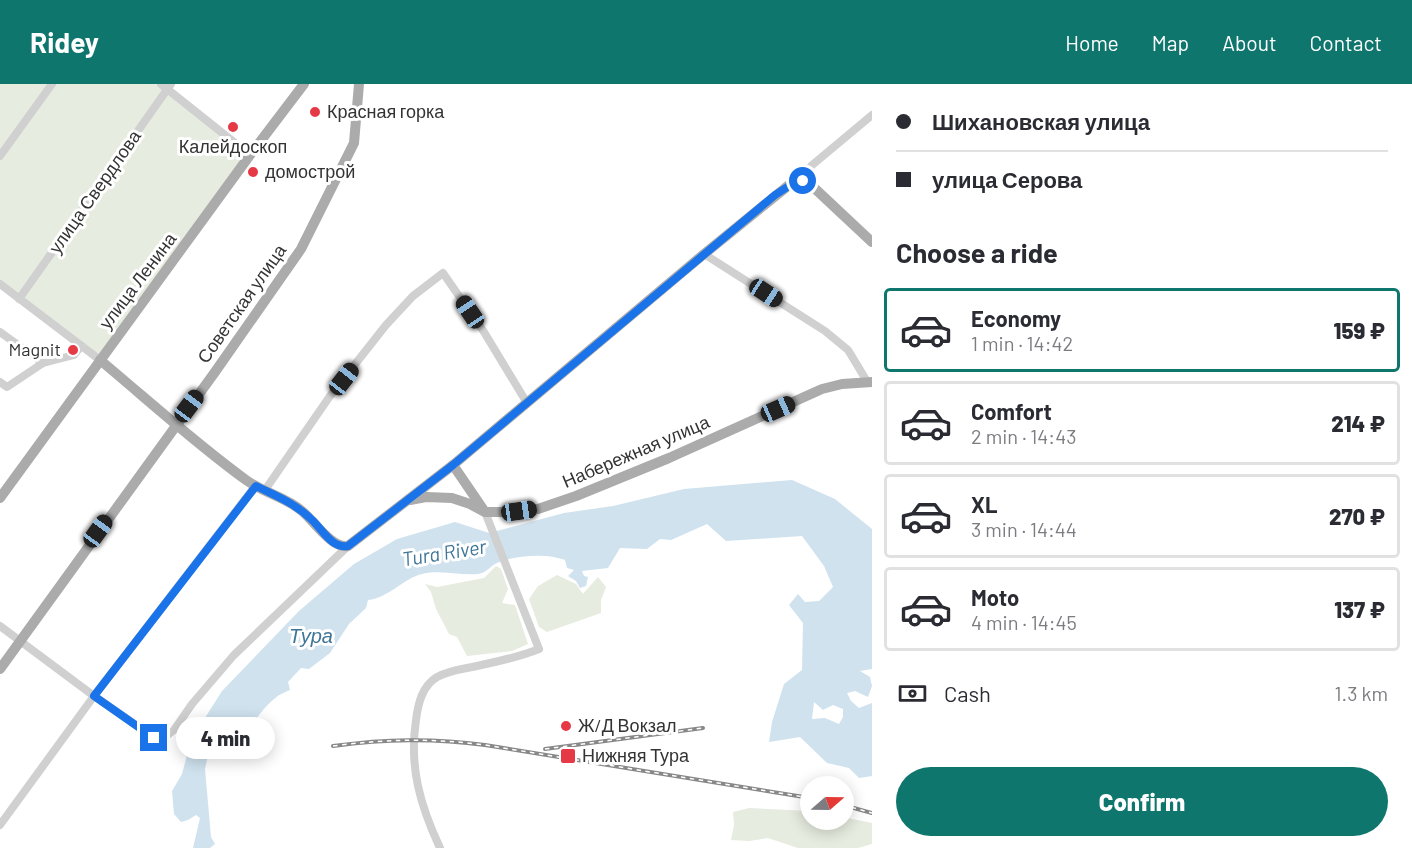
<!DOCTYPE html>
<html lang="en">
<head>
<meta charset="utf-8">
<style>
  body { margin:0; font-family:Barlow,sans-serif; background:#f7f7f7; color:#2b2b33; height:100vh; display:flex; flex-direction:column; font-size:22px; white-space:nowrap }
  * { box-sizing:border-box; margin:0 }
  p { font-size:20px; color:#7c7c81 }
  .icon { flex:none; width:33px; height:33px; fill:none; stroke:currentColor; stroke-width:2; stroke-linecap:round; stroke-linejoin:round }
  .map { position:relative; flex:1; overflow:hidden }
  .panel { display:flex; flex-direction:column; background:#fff; width:540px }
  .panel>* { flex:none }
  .hud { display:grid; align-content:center; height:132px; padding:0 24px; background:#fff }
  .needle { width:39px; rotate:70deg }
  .tools { position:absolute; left:800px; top:692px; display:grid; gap:12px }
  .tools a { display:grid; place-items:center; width:54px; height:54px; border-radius:50%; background:#fff; box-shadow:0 3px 15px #0003; font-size:30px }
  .end { position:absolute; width:27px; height:27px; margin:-14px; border:8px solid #1a73e8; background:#fff; box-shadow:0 0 0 3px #fff }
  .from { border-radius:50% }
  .bubble { position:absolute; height:42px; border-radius:21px; background:#fff; box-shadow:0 3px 15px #0003; font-size:20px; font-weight:800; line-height:42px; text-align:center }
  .car { position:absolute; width:18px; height:36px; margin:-18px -9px; border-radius:8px; box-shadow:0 0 4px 2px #0007; background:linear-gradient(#222 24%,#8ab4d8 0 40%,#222 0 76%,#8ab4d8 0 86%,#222 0) }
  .hud b { display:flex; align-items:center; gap:21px; height:57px; font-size:22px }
  .hud b+b { border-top:2px solid #e1e1e2 }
  .hud i { width:15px; height:15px; background:#2b2b33 }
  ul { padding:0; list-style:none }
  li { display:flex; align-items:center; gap:18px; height:84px; margin:0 12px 9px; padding:0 12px; border:3px solid #e1e1e2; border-radius:6px }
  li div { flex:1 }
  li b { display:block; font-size:22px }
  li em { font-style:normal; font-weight:800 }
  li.selected { border-color:#0f766e }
  li>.icon { width:54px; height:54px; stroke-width:1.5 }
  h2 { padding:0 24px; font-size:27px; line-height:72px }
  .pay { display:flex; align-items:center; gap:15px; height:66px; padding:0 24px; font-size:22px }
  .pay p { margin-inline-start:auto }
  .button { display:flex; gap:12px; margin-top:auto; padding:12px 24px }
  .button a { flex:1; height:69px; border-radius:36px; background:#0f766e; color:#fff; font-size:24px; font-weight:800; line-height:69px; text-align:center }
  header { display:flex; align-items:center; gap:36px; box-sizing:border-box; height:84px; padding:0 30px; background:#0f766e; color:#fff }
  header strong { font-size:28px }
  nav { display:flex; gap:33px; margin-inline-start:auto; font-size:21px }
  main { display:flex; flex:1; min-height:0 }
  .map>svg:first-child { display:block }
  .green { fill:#e6ecdf }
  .water { fill:#cfe2ee; fill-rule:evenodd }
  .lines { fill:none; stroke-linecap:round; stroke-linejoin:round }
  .minor { stroke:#d0d0d0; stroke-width:8 }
  .major { stroke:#ababab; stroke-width:10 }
  .rail-casing { stroke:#888; stroke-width:4 }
  .rail { stroke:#fff; stroke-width:1.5; stroke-dasharray:4.5; stroke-linecap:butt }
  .route { stroke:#1a73e8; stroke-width:8 }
  .poi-dot { fill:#e63946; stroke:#fff; stroke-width:2 }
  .labels { text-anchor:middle; stroke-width:6; stroke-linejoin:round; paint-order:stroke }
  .poi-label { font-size:18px; fill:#333; stroke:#fff; text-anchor:start }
  .street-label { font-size:18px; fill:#333; stroke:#fff }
  .water-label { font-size:20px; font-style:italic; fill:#3f7597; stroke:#fff }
</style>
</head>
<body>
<header>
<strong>Ridey</strong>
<nav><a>Home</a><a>Map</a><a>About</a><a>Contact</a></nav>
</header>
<main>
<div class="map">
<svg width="872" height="764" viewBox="0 0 872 764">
  <rect width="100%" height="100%" fill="#fff"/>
  <g class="green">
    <path d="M0,0H161L250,71L100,276L0,200Z"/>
    <path d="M496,482L501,485L508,505L502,519L515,521L528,560L512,567L467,572L457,553L449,550L436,525L431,508L425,500L437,503L484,494Z"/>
    <path d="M557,491L576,500L583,510L598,493L606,503L601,516V529L547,548L539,543L529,515L538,502Z"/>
    <path d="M749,724L810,727V735H843V733L872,739V760L858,764H798L768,754L749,757L731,756L734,741L733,728Z"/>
  </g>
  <path class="water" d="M792,396L835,415L872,445V585L860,587L870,593L872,602L868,613L855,607L847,609L851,617L859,624L872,619V692L859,694L849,684L827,679L800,653L769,658L772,638L784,600L802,586L803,539L789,521L798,510L805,518L819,517L833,503L824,482L802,452L726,457L707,440L671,456L660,455L647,465L620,464L608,484L582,487L584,492L588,493L586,502L580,504L576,497L568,492L574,486L567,484L565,476C547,469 515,471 497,479C490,482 487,489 478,490C461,492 437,485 422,490C402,495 389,514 368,516L366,524L349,540L330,569L309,585L301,584L288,598L290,606C272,612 262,627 251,642L252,645L241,661L221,671L219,660L221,655L212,653L205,685L211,753L215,760L210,764H193L200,734L196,731L188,736L181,738L174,730L172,707L182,690L191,656L222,607L299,527L354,480L397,455L455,438L489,449L564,429L613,422L684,405ZM814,618L823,626L833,621L843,625V633L839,640L825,634L812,635Z"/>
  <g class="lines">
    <g class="minor">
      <path d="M161,0L250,71"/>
      <path d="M0,72L52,0"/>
      <path d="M800,97L811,82L872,31"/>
      <path d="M704,170L825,247L848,266L868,299"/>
      <path d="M0,200L100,276"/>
      <path d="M19,215L171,0"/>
      <path d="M0,248L43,279"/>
      <path d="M0,298L7,303L43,279L74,271L81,262"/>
      <path d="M265,406L330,312L386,241L413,212L443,189L484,248L527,319"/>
      <path d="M0,542L94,612L155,654H164L174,646L192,620L234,571L348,462"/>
      <path d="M0,741L94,612L256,401"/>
      <path d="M440,764C420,721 409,683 416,636C418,620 422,602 437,593C448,587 461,585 472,583C495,578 517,574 539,565L485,428"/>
    </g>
    <g class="major">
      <path d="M100,276C148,316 195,359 246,396C264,409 286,413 302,427C314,437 332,465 348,462L453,381L704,170L789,101L800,97L810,100L872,158"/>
      <path d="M453,381L483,425"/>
      <path d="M0,414L250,71L304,0"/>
      <path d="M410,416L426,413L452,414L470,420L485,428H501L538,425L576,412L669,374L822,305L842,300L872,298"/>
      <path d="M0,585L215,288L301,165L354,59L359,0"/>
    </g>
    <defs>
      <g id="rail">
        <path d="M333,662C386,655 432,654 485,661L810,714"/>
        <path d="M545,665L703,644"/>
        <path d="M843,721L872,729"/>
      </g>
    </defs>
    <use href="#rail" class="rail-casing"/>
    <use href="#rail" class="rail"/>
  </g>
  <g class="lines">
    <path class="route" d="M154,654L94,612L256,402C276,412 295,419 312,436C322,445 332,465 348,462L453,381L775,111L795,98L803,97"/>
  </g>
  <g class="poi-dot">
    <circle cx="315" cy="28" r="6"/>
    <circle cx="233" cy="43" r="6"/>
    <circle cx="253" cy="88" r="6"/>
    <circle cx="73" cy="266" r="6"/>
    <circle cx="566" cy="642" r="6"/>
    <rect x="560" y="664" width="16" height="16" rx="3"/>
  </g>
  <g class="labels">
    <g class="poi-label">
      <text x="327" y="34">Красная горка</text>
      <text x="233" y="69" text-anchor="middle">Калейдоскоп</text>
      <text x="265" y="94">домострой</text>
      <text x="61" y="272" text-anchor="end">Magnit</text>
      <text x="578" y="648">Ж/Д Вокзал</text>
      <text x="582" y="678">Нижняя Тура</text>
    </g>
    <g class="street-label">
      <text transform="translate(95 108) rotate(-55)" y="6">улица Свердлова</text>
      <text transform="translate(138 197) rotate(-53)" y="6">улица Ленина</text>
      <text transform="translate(242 220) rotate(-55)" y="6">Советская улица</text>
      <text transform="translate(636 368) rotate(-23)" y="6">Набережная улица</text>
    </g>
    <g class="water-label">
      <text transform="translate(444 469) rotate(-9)" y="7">Tura River</text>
      <text x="311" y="559">Тура</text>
    </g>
  </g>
</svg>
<div class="tools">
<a><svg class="needle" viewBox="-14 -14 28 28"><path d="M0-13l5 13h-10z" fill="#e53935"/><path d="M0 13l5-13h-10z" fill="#7c7c81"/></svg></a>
</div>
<i class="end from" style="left:803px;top:97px"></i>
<i class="end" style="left:154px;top:654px"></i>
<div class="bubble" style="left:176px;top:633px;width:99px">4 min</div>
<i class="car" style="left:766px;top:209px;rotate:123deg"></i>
<i class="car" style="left:470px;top:228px;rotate:326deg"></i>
<i class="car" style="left:344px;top:295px;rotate:38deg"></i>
<i class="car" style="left:189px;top:322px;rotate:37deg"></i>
<i class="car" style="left:778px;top:325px;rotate:66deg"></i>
<i class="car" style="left:519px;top:427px;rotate:82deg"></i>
<i class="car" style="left:98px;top:447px;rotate:36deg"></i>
</div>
<section class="panel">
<div class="hud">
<b><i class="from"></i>Шихановская улица</b>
<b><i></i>улица Серова</b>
</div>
<h2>Choose a ride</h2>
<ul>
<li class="selected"><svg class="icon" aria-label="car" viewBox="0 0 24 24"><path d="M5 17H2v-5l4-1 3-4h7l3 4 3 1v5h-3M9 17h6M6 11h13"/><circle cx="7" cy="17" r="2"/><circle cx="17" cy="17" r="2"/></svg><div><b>Economy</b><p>1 min · 14:42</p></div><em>159 ₽</em></li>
<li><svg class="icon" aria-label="car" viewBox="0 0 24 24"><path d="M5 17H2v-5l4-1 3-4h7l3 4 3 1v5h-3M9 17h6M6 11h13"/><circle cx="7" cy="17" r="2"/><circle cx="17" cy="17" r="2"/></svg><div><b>Comfort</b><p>2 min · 14:43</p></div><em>214 ₽</em></li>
<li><svg class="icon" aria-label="car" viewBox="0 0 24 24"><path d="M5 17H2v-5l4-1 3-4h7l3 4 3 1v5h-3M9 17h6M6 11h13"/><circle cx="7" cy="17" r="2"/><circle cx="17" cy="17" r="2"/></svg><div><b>XL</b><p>3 min · 14:44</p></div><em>270 ₽</em></li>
<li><svg class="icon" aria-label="car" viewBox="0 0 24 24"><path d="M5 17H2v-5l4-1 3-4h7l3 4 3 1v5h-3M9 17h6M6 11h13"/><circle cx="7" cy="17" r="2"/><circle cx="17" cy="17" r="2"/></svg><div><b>Moto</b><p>4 min · 14:45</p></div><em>137 ₽</em></li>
</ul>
<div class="pay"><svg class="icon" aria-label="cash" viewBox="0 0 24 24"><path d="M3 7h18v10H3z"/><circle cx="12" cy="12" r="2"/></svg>Cash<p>1.3 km</p></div>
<div class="button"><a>Confirm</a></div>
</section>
</main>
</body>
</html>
